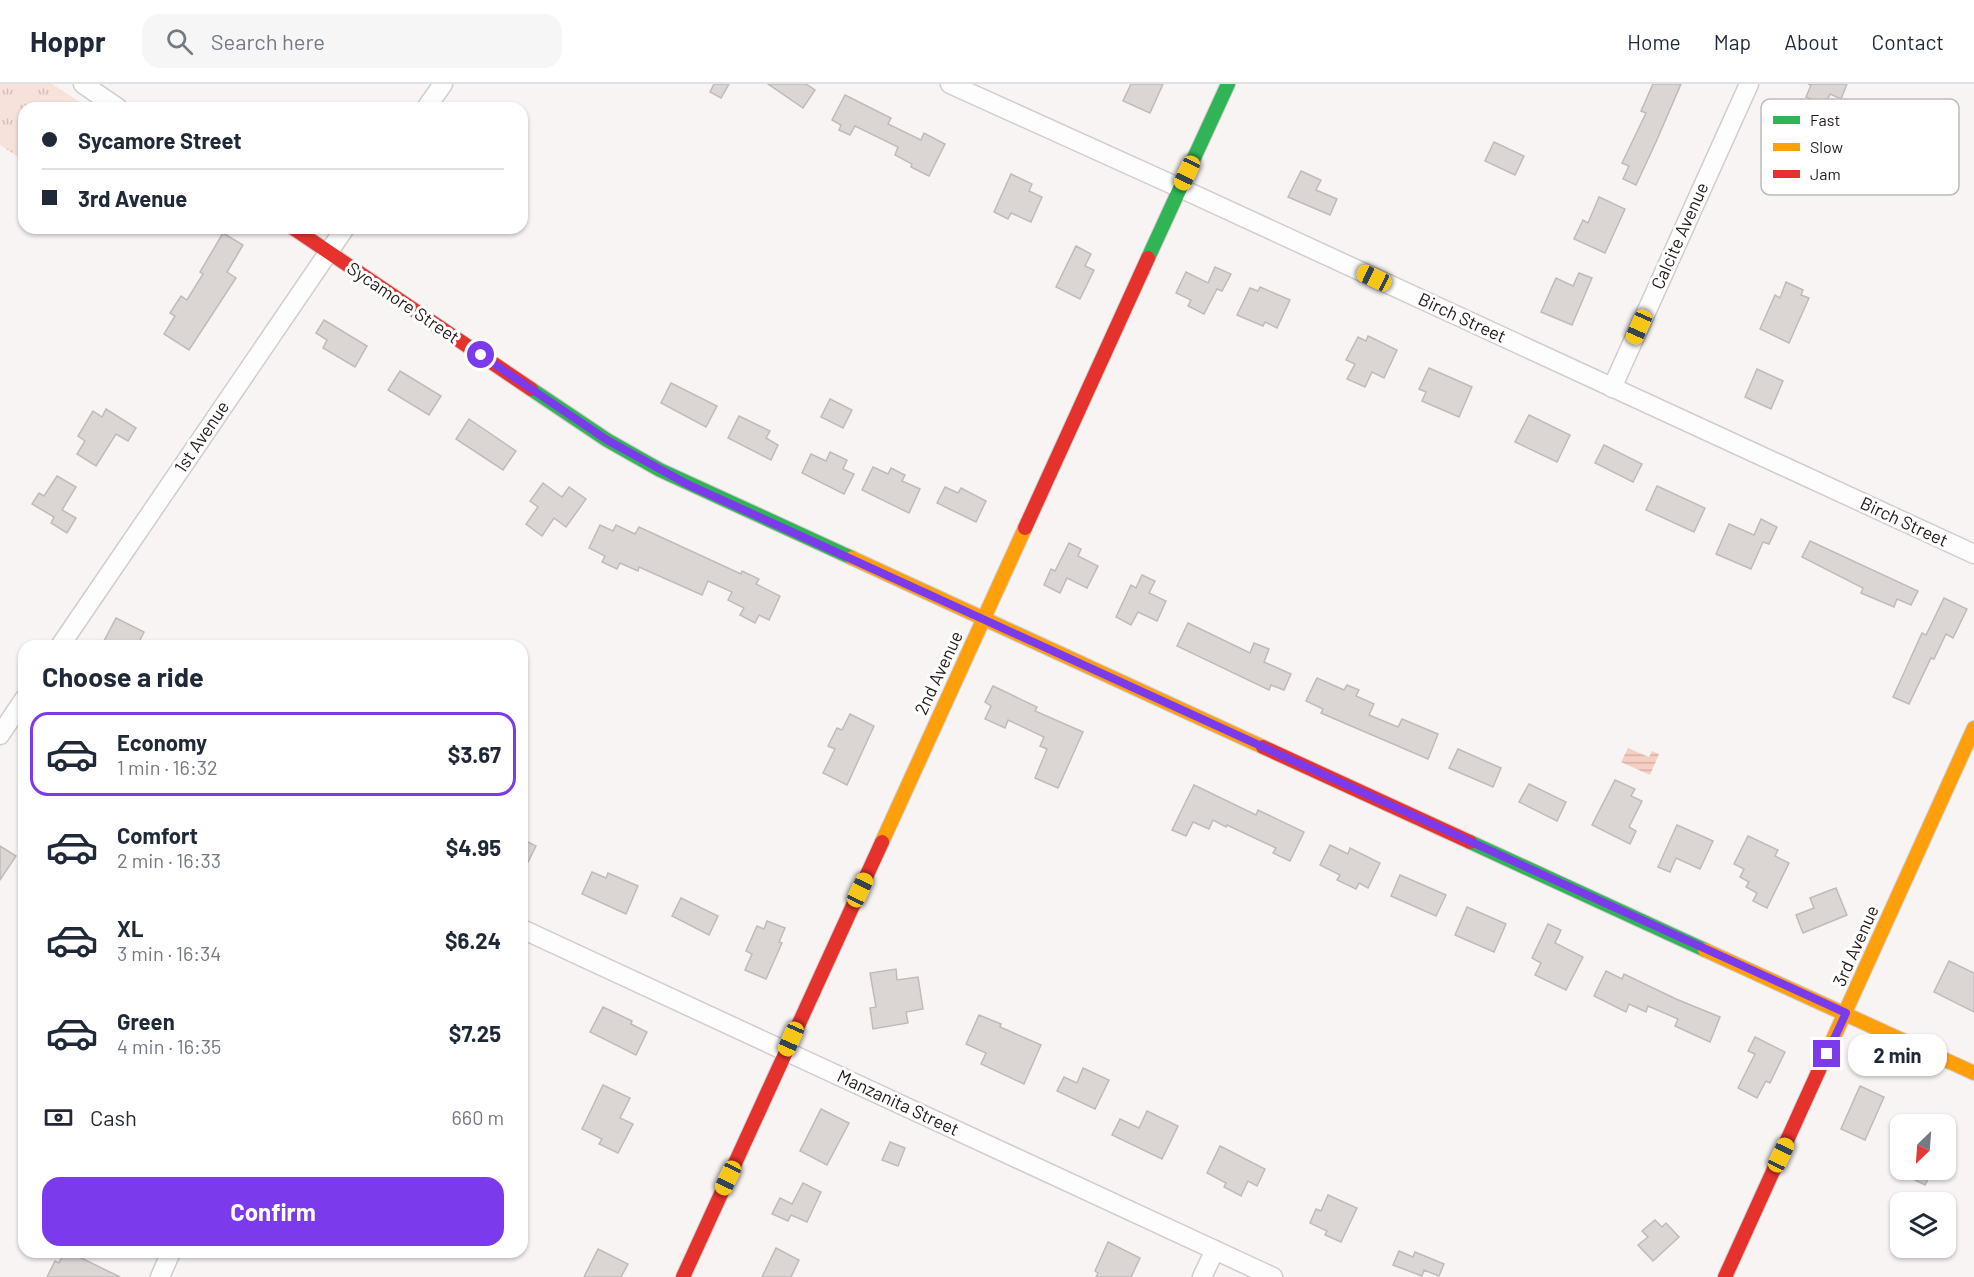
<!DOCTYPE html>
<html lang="en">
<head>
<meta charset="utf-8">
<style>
  body { margin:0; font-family:Barlow,sans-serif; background:#f6f6f7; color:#1f2937; height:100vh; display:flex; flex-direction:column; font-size:22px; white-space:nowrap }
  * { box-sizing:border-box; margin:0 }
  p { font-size:20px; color:#747a83 }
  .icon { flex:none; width:33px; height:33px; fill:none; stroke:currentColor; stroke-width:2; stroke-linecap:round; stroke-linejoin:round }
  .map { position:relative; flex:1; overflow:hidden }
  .sheet { position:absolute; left:18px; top:556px; width:510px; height:618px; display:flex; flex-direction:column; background:#fff; border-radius:18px; box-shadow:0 2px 4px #0004 }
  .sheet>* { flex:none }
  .guide { position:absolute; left:18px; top:18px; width:510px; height:132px; border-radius:18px; box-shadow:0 2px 4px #0004; display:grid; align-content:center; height:132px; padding:0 24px; background:#fff }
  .needle { width:39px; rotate:205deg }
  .buttons { position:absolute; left:1890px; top:1030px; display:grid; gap:12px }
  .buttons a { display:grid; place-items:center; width:66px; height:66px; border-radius:12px; background:#fff; box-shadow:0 2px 4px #0004; font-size:30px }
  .end { position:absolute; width:27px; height:27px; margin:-14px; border:8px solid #7c3aed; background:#fff; box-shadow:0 0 0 3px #fff }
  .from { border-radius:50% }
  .bubble { position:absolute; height:42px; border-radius:18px; background:#fff; box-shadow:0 2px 4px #0004; font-size:20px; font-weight:700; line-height:42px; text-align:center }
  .car { position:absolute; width:18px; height:36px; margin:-18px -9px; border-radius:8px; box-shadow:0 0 4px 2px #0007; background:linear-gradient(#f5c518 24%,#345 0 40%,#f5c518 0 76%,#345 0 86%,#f5c518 0) }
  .guide b { display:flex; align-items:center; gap:21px; height:57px; font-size:22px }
  .guide b+b { border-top:2px solid #e0e1e3 }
  .guide i { width:15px; height:15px; background:#1f2937 }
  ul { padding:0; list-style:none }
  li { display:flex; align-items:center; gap:18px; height:84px; margin:0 12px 9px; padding:0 12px; border:3px solid transparent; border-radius:18px }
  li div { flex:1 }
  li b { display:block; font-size:22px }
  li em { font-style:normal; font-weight:700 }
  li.selected { border-color:#7c3aed }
  li>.icon { width:54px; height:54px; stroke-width:1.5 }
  h2 { padding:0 24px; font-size:27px; line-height:72px }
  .pay { display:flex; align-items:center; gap:15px; height:66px; padding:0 24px; font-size:22px }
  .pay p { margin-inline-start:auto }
  .button { display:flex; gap:12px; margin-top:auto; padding:12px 24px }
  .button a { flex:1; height:69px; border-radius:18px; background:#7c3aed; color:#fff; font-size:24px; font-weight:700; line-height:69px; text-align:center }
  header { display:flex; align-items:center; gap:36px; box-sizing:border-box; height:84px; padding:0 30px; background:#fff; border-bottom:2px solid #e0e1e3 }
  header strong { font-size:28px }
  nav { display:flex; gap:33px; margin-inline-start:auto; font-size:21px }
  .search { width:420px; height:54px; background:#f6f6f7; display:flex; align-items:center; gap:15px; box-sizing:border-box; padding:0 21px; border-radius:18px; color:#747a83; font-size:22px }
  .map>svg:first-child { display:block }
  .grass { fill:url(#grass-tufts) }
  .water { fill:url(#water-rules) }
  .building { fill:#dbd5d4; stroke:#c0bab9; stroke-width:1.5 }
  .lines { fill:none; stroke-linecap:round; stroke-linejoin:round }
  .street-casing { stroke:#d2cccb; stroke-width:21 }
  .fast-casing { stroke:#d2cccb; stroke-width:16 }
  .slow-casing { stroke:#d2cccb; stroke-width:16 }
  .jam-casing { stroke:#d2cccb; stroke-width:16 }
  .street { stroke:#fefdfd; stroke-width:18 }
  .fast { stroke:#30b455; stroke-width:14 }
  .slow { stroke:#ff9f0a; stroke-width:14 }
  .jam { stroke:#e5322d; stroke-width:14 }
  .route { stroke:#7c3aed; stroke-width:8 }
  .labels { text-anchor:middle; stroke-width:6; stroke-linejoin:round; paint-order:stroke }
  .street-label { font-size:18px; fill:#211a18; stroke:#fff }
  .key { fill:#fff; stroke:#bcbaba; stroke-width:1.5 }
  .key-label { font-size:16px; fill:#211a18 }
</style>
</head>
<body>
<header>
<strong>Hoppr</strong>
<div class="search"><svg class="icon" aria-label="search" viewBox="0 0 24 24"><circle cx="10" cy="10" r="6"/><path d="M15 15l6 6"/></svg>Search here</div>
<nav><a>Home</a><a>Map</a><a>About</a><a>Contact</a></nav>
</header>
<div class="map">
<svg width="1974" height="1193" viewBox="0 0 1974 1193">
  <defs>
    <pattern id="grass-tufts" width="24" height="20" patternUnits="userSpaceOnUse" patternTransform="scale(1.5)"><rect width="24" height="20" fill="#f6e1db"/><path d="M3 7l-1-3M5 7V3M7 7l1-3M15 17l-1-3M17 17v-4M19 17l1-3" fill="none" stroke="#d3c0bb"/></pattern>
    <pattern id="water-rules" width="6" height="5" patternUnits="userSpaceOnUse" patternTransform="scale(1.5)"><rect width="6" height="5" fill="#f7cec2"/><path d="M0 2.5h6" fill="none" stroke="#d3b0a6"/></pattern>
  </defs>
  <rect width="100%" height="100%" fill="#f9f4f4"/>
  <path class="grass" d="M0,0H52L89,24H24V77L0,61Z"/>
  <path class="water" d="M1628,664L1649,673L1652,667L1659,670L1650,691L1621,678Z"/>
  <g class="building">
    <path d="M714,0H729L721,14L710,8Z"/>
    <path d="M768,0H806L815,6L803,24Z"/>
    <path d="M1131,0H1163L1150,29L1123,17Z"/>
    <path d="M1653,0H1681L1656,58L1636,101L1623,95L1629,82L1622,79L1646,29L1641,27Z"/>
    <path d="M1808,0H1847L1841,15L1830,10L1825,21L1806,13L1811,1Z"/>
    <path d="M845,11L891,34L888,40L921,56L924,49L945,60L929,92L911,83L912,80L895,71L898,63L855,42L850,51L839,46L841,41L832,36Z"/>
    <path d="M1494,58L1524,72L1515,91L1485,77Z"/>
    <path d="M1301,87L1321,96L1316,106L1337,115L1330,131L1288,113Z"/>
    <path d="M1011,90L1032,100L1029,107L1042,113L1031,138L1011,129L1008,135L994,128Z"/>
    <path d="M1599,113L1625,125L1605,169L1574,155L1583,136L1588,139Z"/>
    <path d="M223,149L243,161L227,188L236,194L189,266L164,250L175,232L170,229L181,212L187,216L203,190L200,188Z"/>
    <path d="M1076,162L1091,170L1085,182L1094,186L1080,215L1056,203Z"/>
    <path d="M1215,183L1231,190L1222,207L1217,205L1204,230L1188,222L1191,216L1176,209L1186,188L1208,199Z"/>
    <path d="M1579,189L1592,194L1572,241L1541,228L1556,194L1573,202Z"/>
    <path d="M1786,198L1803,206L1801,211L1809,214L1789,259L1760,245L1775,211L1780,214Z"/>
    <path d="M1260,203L1290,216L1277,244L1265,238L1263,242L1237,231L1250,204L1258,207Z"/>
    <path d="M324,236L367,262L355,283L323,264L327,256L316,249Z"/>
    <path d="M1368,252L1397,266L1384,294L1372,288L1365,303L1347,295L1355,280L1346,276L1358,253L1366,257Z"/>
    <path d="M1429,284L1472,303L1459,333L1422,317L1426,308L1419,305Z"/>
    <path d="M1757,285L1783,297L1771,325L1745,313Z"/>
    <path d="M400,287L441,312L429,331L388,306Z"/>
    <path d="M671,299L717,322L706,343L661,319Z"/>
    <path d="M830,315L852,326L843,344L821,333Z"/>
    <path d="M106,325L136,344L128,357L116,350L96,382L77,370L85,357L78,352L93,327L102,333Z"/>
    <path d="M1529,331L1570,351L1557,378L1515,358Z"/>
    <path d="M739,332L770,347L766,354L778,361L771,376L728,354Z"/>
    <path d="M469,335L516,367L503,386L456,355Z"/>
    <path d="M1604,361L1642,380L1633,398L1595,379Z"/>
    <path d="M830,368L847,376L843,385L854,390L844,410L802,389L811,370L826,377Z"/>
    <path d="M873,383L888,390L891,384L905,391L902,397L920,405L909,429L862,406Z"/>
    <path d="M57,392L76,403L62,426L76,434L67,449L51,439L54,433L32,420L39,409L44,412Z"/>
    <path d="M543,399L562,413L569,403L586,415L566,443L554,434L542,452L526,440L538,423L530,417Z"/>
    <path d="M1657,402L1705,424L1694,448L1646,426Z"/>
    <path d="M945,403L958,409L961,404L986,417L976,438L937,419Z"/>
    <path d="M1761,435L1777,443L1769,460L1763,458L1751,485L1716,470L1729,440L1754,451Z"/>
    <path d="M600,441L613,447L616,441L635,450L639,443L741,490L742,487L759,495L756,500L780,512L769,536L759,531L755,539L740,531L744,524L728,516L732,508L708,497L702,511L639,483L638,487L620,479L617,485L602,478L605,472L589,464Z"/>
    <path d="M1810,457L1918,507L1911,521L1897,515L1894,523L1861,509L1863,504L1802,473Z"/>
    <path d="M1069,459L1081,465L1078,472L1098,482L1087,504L1067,494L1060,509L1044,501L1051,485L1055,487Z"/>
    <path d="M1142,491L1155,497L1149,509L1166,517L1157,537L1138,528L1131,541L1116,533L1131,501L1136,504Z"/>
    <path d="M1944,514L1967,525L1953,554L1946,550L1934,575L1931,574L1909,620L1893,613L1922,549L1926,551Z"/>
    <path d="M116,534L144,548L137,562H115L104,557Z"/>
    <path d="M1188,539L1250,569L1254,559L1269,565L1264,578L1291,590L1284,606L1271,601L1269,606L1177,562Z"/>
    <path d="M1317,594L1344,606L1347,601L1359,606L1356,612L1374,620L1369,631L1398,643L1402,635L1438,650L1428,675L1321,629L1323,625L1306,617Z"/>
    <path d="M993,602L1037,623L1035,627L1083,648L1058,704L1035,694L1047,665L1040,662L1044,653L1008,636L1005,644L985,635L991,622L985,618Z"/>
    <path d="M850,630L874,642L847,701L823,689L835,665L828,662L837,644L842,646Z"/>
    <path d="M1458,665L1501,684L1493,703L1449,684Z"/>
    <path d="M1615,696L1635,705L1631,712L1642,717L1629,743L1636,747L1630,760L1592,741Z"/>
    <path d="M1529,700L1566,718L1557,737L1519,718Z"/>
    <path d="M1194,701L1256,731L1258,726L1304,748L1290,777L1273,769L1276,764L1227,741L1226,743L1213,736L1209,745L1193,738L1186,752L1172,746Z"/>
    <path d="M1677,741L1713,757L1700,785L1676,774L1670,788L1658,783Z"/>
    <path d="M1748,752L1778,766L1775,772L1789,779L1767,824L1753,817L1757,809L1746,803L1749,798L1740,793L1744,785L1734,780Z"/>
    <path d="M522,755L536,762L522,790Z"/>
    <path d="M1330,761L1348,770L1350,764L1380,779L1368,804L1359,799L1356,805L1337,796L1340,791L1320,781Z"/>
    <path d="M0,762L16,772L0,796Z"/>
    <path d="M592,788L606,794L608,789L638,802L626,830L582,810Z"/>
    <path d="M1400,791L1446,811L1436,832L1391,812Z"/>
    <path d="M1836,804L1847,831L1803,849L1796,831L1814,824L1810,814Z"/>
    <path d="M681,814L718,832L709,851L672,832Z"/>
    <path d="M1467,823L1506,840L1494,868L1455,851Z"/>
    <path d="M767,837L785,844L779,858L782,859L766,895L745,886L752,870L746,867L757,842L764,845Z"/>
    <path d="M1548,840L1561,846L1555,859L1583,873L1566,906L1535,891L1541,879L1532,874Z"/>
    <path d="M1949,877L1974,889V928L1934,908Z"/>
    <path d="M896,885L897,896L918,893L923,925L906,928L908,939L873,945L870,924L876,923L870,889Z"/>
    <path d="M1606,887L1622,895L1624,890L1676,915L1720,933L1710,958L1675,942L1678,935L1648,922L1646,928L1629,920L1626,928L1594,912Z"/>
    <path d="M603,923L632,937L631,940L647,948L636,971L590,948Z"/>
    <path d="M979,931L1001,940L1000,943L1041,961L1024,1000L981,980L986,969L966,960Z"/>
    <path d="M1755,953L1785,968L1770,999L1766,997L1757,1014L1738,1004L1755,970L1748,967Z"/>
    <path d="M1083,984L1109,996L1095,1025L1057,1007L1064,993L1077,999Z"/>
    <path d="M603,1001L630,1014L620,1034L633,1040L618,1069L599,1060L602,1055L582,1045Z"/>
    <path d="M1860,1002L1884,1013L1865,1056L1841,1045Z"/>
    <path d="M821,1025L849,1039L827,1081L800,1067Z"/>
    <path d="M1147,1027L1178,1042L1162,1075L1112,1051L1120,1035L1139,1044Z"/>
    <path d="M890,1058L905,1064L898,1082L882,1076Z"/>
    <path d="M1220,1062L1265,1085L1257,1102L1248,1097L1241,1112L1224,1103L1226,1099L1207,1089Z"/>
    <path d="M1895,1086H1933L1925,1101Z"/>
    <path d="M803,1099L821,1108L807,1138L791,1131L788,1137L772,1130L780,1114L792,1120Z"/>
    <path d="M1328,1111L1357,1124L1341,1158L1325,1151L1327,1147L1310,1139L1316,1125L1321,1127Z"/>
    <path d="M1655,1136L1662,1143L1666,1139L1679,1153L1653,1177L1638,1161L1648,1153L1642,1147Z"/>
    <path d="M1108,1158L1140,1174L1131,1193H1096L1098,1189L1095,1187Z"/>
    <path d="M776,1164L799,1176L791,1193H762Z"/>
    <path d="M598,1165L628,1180L621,1193H584Z"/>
    <path d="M1399,1167L1413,1173L1415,1168L1444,1180L1439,1192L1424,1186L1422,1192L1393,1181Z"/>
    <path d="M64,1168H69L120,1193H47L55,1177L59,1179Z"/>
  </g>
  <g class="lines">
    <defs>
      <g id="street">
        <path d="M83,0L118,24"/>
        <path d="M950,0L1180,104L1974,470"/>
        <path d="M426,24L443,0"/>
        <path d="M1612,304L1749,0"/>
        <path d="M60,562L345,144"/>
        <path d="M0,651L24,615"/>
        <path d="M522,845L1273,1193"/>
        <path d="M160,1193L171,1168"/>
        <path d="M1202,1193L1215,1166"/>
      </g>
      <g id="fast">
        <path d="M1148,174L1228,0"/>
        <path d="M531,305L607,356L660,386L852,474"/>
        <path d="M1470,758L1705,866"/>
      </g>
      <g id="slow">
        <path d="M852,474L1263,663"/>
        <path d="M882,758L1025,444"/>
        <path d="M1705,866L1974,989"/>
        <path d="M1819,986L1974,644"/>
      </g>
      <g id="jam">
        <path d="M293,144L531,305"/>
        <path d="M1025,444L1148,174"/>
        <path d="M1263,663L1470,758"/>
        <path d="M683,1193L882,758"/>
        <path d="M1725,1193L1819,986"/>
      </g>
    </defs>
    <use href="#street" class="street-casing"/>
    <use href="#fast" class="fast-casing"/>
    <use href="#slow" class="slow-casing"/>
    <use href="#jam" class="jam-casing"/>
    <use href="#street" class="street"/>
    <use href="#fast" class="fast"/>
    <use href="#slow" class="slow"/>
    <use href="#jam" class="jam"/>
  </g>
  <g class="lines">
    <path class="route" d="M481,271L607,356L687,400L1846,929L1827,970"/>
  </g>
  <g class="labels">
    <g class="street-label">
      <text transform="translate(1680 152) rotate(-66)" y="6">Calcite Avenue</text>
      <text transform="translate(403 219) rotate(34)" y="6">Sycamore Street</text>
      <text transform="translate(1462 234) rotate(25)" y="6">Birch Street</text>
      <text transform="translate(202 353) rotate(-56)" y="6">1st Avenue</text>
      <text transform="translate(1904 438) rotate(25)" y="6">Birch Street</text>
      <text transform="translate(939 589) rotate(-65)" y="6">2nd Avenue</text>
      <text transform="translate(1856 862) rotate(-66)" y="6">3rd Avenue</text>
      <text transform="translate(898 1019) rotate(25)" y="6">Manzanita Street</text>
    </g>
  </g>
  <rect x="1761" y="15" width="198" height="96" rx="9" class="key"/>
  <rect x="1773" y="32" width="27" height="8" fill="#30b455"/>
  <rect x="1773" y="59" width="27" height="8" fill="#ff9f0a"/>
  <rect x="1773" y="86" width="27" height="8" fill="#e5322d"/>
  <g class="key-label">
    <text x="1810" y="42">Fast</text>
    <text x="1810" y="69">Slow</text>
    <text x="1810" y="96">Jam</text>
  </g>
</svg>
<div class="buttons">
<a><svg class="needle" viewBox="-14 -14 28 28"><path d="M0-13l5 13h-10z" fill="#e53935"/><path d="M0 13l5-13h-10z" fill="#747a83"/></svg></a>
<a><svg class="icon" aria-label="layers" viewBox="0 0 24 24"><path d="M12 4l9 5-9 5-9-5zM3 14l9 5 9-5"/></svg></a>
</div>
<i class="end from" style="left:481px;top:271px"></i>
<i class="end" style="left:1827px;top:970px"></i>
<div class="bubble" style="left:1848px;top:950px;width:99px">2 min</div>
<i class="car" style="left:1187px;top:89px;rotate:205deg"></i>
<i class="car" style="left:1374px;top:194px;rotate:295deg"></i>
<i class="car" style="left:1639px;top:243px;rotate:204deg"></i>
<i class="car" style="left:860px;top:806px;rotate:25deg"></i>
<i class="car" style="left:791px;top:955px;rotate:204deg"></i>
<i class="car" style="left:1781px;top:1071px;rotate:25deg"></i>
<i class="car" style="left:728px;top:1094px;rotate:205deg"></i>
<div class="guide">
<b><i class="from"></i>Sycamore Street</b>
<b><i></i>3rd Avenue</b>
</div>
<section class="sheet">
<h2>Choose a ride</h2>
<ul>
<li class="selected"><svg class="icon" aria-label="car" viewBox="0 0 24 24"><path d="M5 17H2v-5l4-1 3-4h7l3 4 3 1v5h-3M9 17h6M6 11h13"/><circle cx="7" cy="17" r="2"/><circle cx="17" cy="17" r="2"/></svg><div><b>Economy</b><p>1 min · 16:32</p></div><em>$3.67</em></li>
<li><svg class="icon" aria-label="car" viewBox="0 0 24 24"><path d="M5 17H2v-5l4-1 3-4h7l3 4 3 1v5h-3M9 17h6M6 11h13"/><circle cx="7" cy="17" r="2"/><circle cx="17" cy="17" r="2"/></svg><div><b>Comfort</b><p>2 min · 16:33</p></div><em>$4.95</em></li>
<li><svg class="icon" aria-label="car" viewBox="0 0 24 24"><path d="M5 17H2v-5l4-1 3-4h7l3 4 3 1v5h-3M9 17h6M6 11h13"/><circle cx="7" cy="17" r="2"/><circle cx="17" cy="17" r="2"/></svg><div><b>XL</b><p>3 min · 16:34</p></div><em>$6.24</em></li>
<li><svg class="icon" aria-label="car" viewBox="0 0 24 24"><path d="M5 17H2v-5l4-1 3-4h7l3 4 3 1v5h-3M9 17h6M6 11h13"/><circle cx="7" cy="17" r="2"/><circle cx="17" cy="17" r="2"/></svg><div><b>Green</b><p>4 min · 16:35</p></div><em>$7.25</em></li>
</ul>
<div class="pay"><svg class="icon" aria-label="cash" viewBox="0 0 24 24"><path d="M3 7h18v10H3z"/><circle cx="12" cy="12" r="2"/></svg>Cash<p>660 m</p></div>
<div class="button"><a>Confirm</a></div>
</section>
</div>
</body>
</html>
